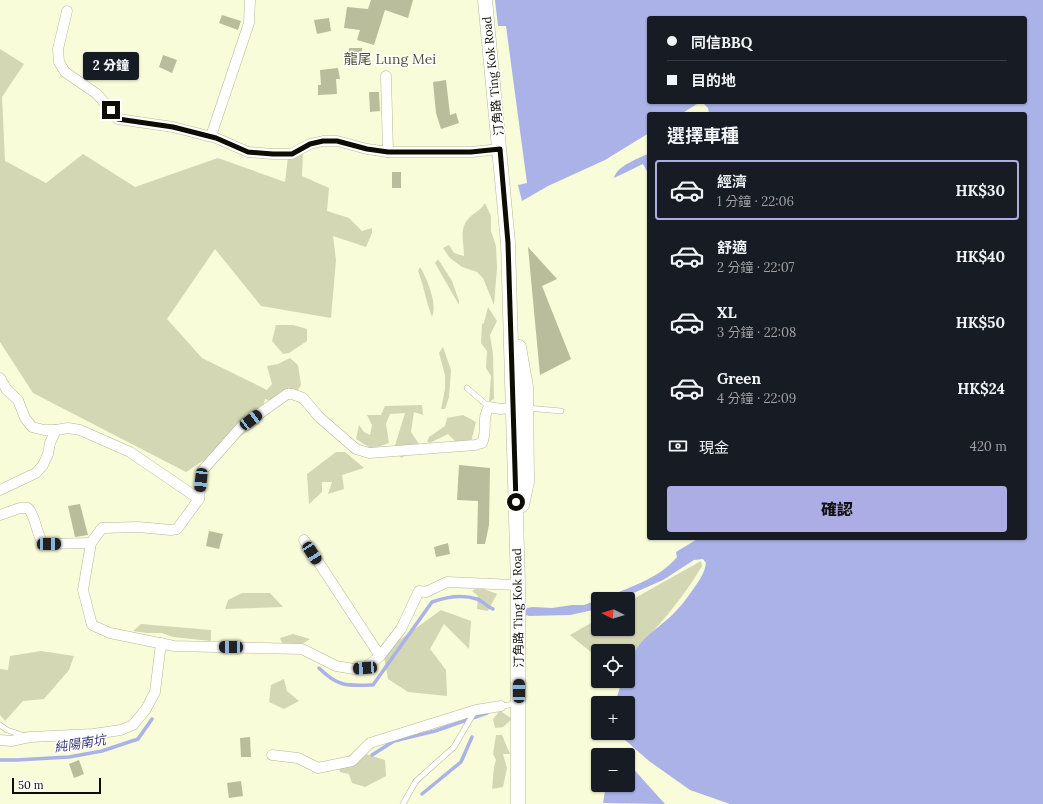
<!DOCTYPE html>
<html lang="zh-TW">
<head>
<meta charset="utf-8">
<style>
  body { margin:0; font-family:Lora,"Noto Sans TC",serif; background:#242831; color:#f1f3f6; height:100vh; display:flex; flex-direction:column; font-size:15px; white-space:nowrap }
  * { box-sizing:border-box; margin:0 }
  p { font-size:13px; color:#9ea1a6 }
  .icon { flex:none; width:22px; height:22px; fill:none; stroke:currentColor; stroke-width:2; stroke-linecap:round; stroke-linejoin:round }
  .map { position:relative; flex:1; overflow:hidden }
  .drawer { position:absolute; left:647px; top:112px; width:380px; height:428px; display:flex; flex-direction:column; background:#171b24; border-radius:4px; box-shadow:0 1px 3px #0004 }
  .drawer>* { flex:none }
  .top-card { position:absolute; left:647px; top:16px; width:380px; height:88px; border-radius:4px; box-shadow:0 1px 3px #0004; display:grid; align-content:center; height:88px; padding:0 20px; background:#171b24 }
  .needle { width:26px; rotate:275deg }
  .buttons { position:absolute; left:591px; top:592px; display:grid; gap:8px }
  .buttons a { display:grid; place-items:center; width:44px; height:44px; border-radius:4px; background:#171b24; box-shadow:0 1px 3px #0004; font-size:20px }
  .scale { position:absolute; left:12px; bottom:10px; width:89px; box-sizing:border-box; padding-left:4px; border:2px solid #0d0d03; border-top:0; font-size:11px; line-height:14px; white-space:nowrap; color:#0d0d03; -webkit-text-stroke:3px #fff; paint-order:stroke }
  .end { position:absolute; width:18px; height:18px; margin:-9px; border:5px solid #0d0d03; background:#fff; box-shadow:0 0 0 2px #fff }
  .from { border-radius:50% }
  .bubble { position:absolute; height:28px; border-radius:4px; background:#171b24; box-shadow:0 1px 3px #0004; font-size:13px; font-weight:800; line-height:28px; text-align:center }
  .car { position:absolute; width:12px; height:24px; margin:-12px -6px; border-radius:5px; box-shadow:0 0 3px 1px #0007; background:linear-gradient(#222 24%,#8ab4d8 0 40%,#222 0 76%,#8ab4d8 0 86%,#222 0) }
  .top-card b { display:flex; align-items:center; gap:14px; height:38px; font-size:15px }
  .top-card b+b { border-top:1px solid #363941 }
  .top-card i { width:10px; height:10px; background:#f1f3f6 }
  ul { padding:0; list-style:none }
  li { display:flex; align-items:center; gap:12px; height:60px; margin:0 8px 6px; padding:0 12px; border:2px solid transparent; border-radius:4px }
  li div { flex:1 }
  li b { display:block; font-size:15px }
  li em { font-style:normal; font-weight:800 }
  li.current { border-color:#abade4 }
  li>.icon { width:36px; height:36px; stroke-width:1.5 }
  h2 { padding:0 20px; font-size:18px; line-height:48px }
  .pay { display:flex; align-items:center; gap:10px; height:44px; padding:0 20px; font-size:15px }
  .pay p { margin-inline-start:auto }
  .action { display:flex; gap:8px; margin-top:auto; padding:8px 20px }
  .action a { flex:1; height:46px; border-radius:4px; background:#abade4; color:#111; font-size:16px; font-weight:800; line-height:46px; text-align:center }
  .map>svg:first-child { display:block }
  .green { fill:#d4d7b4 }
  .water { fill:#aab2e7; fill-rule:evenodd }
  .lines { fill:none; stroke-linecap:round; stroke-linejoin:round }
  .stream { stroke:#aab2e7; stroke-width:3.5 }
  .building { fill:#babd9b }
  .service-casing { stroke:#b6b997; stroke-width:6 }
  .minor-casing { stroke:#b6b997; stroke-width:11 }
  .secondary-casing { stroke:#b6b997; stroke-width:15 }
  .service { stroke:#fff; stroke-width:5 }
  .minor { stroke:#fff; stroke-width:10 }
  .secondary { stroke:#fff; stroke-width:14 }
  .route { stroke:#0d0d03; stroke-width:5 }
  .labels { text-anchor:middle; stroke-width:3; stroke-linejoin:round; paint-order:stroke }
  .street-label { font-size:12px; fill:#0d0d03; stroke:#fff }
  .water-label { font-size:13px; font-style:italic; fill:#383b7b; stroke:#fff }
  .quarter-label { font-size:14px; fill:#505234; stroke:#fff }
</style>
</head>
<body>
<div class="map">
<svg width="1043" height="804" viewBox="0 0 1043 804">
  <rect width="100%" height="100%" fill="#f9fcd8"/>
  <g class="green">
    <path d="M0,49L24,64L2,97L5,161L46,183L83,154L135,187L218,158L285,182L289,149L303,152L302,176L329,188L327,211L349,218L362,231L372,228V233L366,247L333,236L336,260L331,318L261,306L215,249L167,319L202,358L267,390L272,384L267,366L278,364L290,358L298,365L301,385L292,399L289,387L281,404L265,399L259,424L186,472L33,393L0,342Z"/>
    <path d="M485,203L491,216V231L496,246L497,268L494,305L483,278L477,272L462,267L450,258L443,248L449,245L454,253L464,256C464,241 458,227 471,216C477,211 481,210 485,203Z"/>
    <path d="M438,259L452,281L459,301V305L435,263Z"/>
    <path d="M420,267C427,278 438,305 432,317C426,302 424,286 418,271Z"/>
    <path d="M488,307L497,321L490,335L493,354L494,399L489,402L491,376L486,368L487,351L481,343L482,324L484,323Z"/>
    <path d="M276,325H293L307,329V341L289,353L283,354L272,341Z"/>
    <path d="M443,347L451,370L449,397L445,409H441L445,389V375L439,353Z"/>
    <path d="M422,405L423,415L414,412L411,432L419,444L402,458L393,452L405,413L390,414L386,424L389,443L372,449L356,439L359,425L364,432L370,435L372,425L367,415H381L385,406Z"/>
    <path d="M463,415L476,422L471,442L459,445L448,434L430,443L427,442L429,437L445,426L447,418Z"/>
    <path d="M336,452H345L364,468L342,475L344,489L328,494L332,482H322V492L309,504L307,474Z"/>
    <path d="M701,561L702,566C682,601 654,630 628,660V651H598V658L570,635L598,619V629H628V602Z"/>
    <path d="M479,587L497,594L488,611L477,609L478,596L472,591Z"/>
    <path d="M242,593H270L283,607L225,609L228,600Z"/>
    <path d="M441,610L471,621L469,649L444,624L430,649L446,670L447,696L408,692L388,679L384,657L398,641Z"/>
    <path d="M141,624L211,630V641L173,637L162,633H147L133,631Z"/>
    <path d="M293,634L310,639L301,645L282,643L280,638Z"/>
    <path d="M41,651L74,656L69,670L44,699L23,701L5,721L0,715V669L8,670L10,656Z"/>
    <path d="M284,679L287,691L299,701L284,709L269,702L271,685Z"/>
    <path d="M503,703L502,712L512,719L503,727L495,728L493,719L498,713L495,704Z"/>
    <path d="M496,735H502L510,754H503L507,768L503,787L492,789L494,767L496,760L493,754Z"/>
    <path d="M359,752L385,760L386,776L365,787L352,783L349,774L340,772L337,760Z"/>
  </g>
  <g class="water">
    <path d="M495,0H1043V804H730L690,790L649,761L617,733H628V703H615L622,681H628C628,647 647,637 670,617C680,608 687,598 694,588C699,581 705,572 706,563L703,559L694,560L663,580L620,599H600C626,589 659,579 677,557L676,552L699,538H1025V114H709L708,108L704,104H697L681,114H649V133L605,160L548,186L522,201L518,185L527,183L506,26H498ZM649,18H1025V102H649Z"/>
    <path d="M649,153V175L643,164L614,178C617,165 639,159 649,153Z"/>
    <path d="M598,600V609L570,615L529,616L526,615V608L533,607L552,608L572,605H584Z"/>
    <path d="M628,763L665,804L603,803L606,785H628Z"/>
  </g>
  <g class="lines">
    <g class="stream">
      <path d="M319,668C338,687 347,686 373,685L432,602C446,597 462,594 477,599C483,601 487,607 493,609"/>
      <path d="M372,755L394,741L435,731L487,713"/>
      <path d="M0,760H16L69,757L102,751L138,739L152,719"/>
      <path d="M422,794L461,762L472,737"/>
    </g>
  </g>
  <g class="building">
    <path d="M371,0H413L408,18L385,10L374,45L357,40L360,30L344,28L347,7L368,9Z"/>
    <path d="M222,15L241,21L238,30L219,23Z"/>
    <path d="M329,18L331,31L317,34L314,20Z"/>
    <path d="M349,48H362L361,65L348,64Z"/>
    <path d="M163,55L177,60L172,73L159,67Z"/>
    <path d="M338,68L340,79H336L337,94L318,95V85H321L320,70Z"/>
    <path d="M446,80L450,115L456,113L459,123L441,129L436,113L433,82Z"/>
    <path d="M369,92H379L380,111L370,112Z"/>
    <rect x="392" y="172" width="9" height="16"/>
    <path d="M528,247L557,279L542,286L571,359L540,375Z"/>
    <path d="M459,465L490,468L489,525L485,544H477L478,501L457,500Z"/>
    <path d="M80,504L88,535L75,537L68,506Z"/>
    <path d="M209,531L223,534L219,549L206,546Z"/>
    <path d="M448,543L450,554L436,557L434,547Z"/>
    <path d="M250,737L251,757H241L240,738Z"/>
    <path d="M79,760L84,774L74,778L69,764Z"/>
    <path d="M241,781L243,796L229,798L227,783Z"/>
  </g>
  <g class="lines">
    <defs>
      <g id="service">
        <path d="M467,388L489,407"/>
        <path d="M527,408L561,411"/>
        <path d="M501,706L517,704"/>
        <path d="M0,725L7,730L25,736"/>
        <path d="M403,804L416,781L454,747L475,711"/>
      </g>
      <g id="minor">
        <path d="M67,11L58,49L59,62L65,72L97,94L118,119L173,127L216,138L248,152L273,154H291L310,144L323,141H337L367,149L388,152H471L500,149"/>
        <path d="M386,76L388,152"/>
        <path d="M211,136L249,23L250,0"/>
        <path d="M0,378L7,390L18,400L25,418L32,427L44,430H56L68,428L80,430L130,452L199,499"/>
        <path d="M514,408L500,409L489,407C481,418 488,431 482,443L475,445L369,453L356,449L319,417L303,398L292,394H287L241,427L202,471L199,499L177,529L171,530L138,527L102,528L91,543L83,590L92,625L110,633L174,646L302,649L336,666L354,669L365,668L380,656L401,629L419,591L426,592L447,582L518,585"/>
        <path d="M0,490L36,473L43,465L48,454L50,443L56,430"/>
        <path d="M0,515L20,508H28C37,518 35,533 44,544L91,543"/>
        <path d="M304,540L380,656"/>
        <path d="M0,740L11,741L30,737L93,734L121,730L133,725L146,709L155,692L161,643"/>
        <path d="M272,755L298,758L318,768L352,761L370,743L476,710L501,706"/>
      </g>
      <g id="secondary">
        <path d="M485,0L508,243L518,585V804"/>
        <path d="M519,347L526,387L527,482L522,505"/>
      </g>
    </defs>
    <use href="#service" class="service-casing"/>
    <use href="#minor" class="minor-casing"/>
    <use href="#secondary" class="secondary-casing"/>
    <use href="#service" class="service"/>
    <use href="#minor" class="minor"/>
    <use href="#secondary" class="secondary"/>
  </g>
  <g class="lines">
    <path class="route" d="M111,110L118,119L173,127L216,138L248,152L273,154H292L310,144L323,141H337L367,149L388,152H471L500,149L508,243L516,502"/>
  </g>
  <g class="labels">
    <g class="street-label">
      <text transform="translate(493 76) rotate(-96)" y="4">汀角路 Ting Kok Road</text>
      <text transform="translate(518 608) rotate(-91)" y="4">汀角路 Ting Kok Road</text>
    </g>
    <g class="water-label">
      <text transform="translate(80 743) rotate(-9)" y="5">純陽南坑</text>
    </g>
    <g class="quarter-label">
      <text x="390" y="64">龍尾 Lung Mei</text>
    </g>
  </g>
</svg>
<div class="buttons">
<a><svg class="needle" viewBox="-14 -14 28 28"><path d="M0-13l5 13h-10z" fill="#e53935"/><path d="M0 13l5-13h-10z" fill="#9ea1a6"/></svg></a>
<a><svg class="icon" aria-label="locate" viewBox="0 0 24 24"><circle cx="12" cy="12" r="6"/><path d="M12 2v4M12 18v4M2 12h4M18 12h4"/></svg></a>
<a>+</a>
<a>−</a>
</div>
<div class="scale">50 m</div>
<i class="end from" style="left:516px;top:502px"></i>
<i class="end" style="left:111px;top:110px"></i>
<div class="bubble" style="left:83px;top:52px;width:56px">2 分鐘</div>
<i class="car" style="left:251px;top:420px;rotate:53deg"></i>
<i class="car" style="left:201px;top:480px;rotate:186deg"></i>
<i class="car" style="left:49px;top:544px;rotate:89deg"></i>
<i class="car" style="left:312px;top:553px;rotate:147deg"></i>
<i class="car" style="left:231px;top:647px;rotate:271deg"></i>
<i class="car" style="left:365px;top:668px;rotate:266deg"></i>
<i class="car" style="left:519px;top:691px;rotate:0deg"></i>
<div class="top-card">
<b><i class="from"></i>同信BBQ</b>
<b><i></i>目的地</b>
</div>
<section class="drawer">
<h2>選擇車種</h2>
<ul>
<li class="current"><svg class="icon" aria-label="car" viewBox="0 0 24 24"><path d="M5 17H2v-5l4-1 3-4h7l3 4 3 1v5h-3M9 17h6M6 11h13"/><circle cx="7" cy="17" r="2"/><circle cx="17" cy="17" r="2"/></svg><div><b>經濟</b><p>1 分鐘 · 22:06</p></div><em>HK$30</em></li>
<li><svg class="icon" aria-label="car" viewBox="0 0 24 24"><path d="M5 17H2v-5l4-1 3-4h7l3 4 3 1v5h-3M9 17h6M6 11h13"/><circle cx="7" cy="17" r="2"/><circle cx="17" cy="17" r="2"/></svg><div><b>舒適</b><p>2 分鐘 · 22:07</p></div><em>HK$40</em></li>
<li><svg class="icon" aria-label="car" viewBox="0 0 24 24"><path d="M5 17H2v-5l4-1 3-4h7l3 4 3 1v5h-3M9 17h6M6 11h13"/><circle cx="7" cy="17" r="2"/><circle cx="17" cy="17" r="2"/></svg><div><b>XL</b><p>3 分鐘 · 22:08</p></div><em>HK$50</em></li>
<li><svg class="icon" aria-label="car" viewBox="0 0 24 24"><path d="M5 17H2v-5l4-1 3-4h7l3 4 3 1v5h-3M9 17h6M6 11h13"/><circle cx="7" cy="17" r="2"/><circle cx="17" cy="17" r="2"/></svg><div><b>Green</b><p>4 分鐘 · 22:09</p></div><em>HK$24</em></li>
</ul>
<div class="pay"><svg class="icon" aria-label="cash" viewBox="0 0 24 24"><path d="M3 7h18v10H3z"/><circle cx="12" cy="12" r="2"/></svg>現金<p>420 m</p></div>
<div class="action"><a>確認</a></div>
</section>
</div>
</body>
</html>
